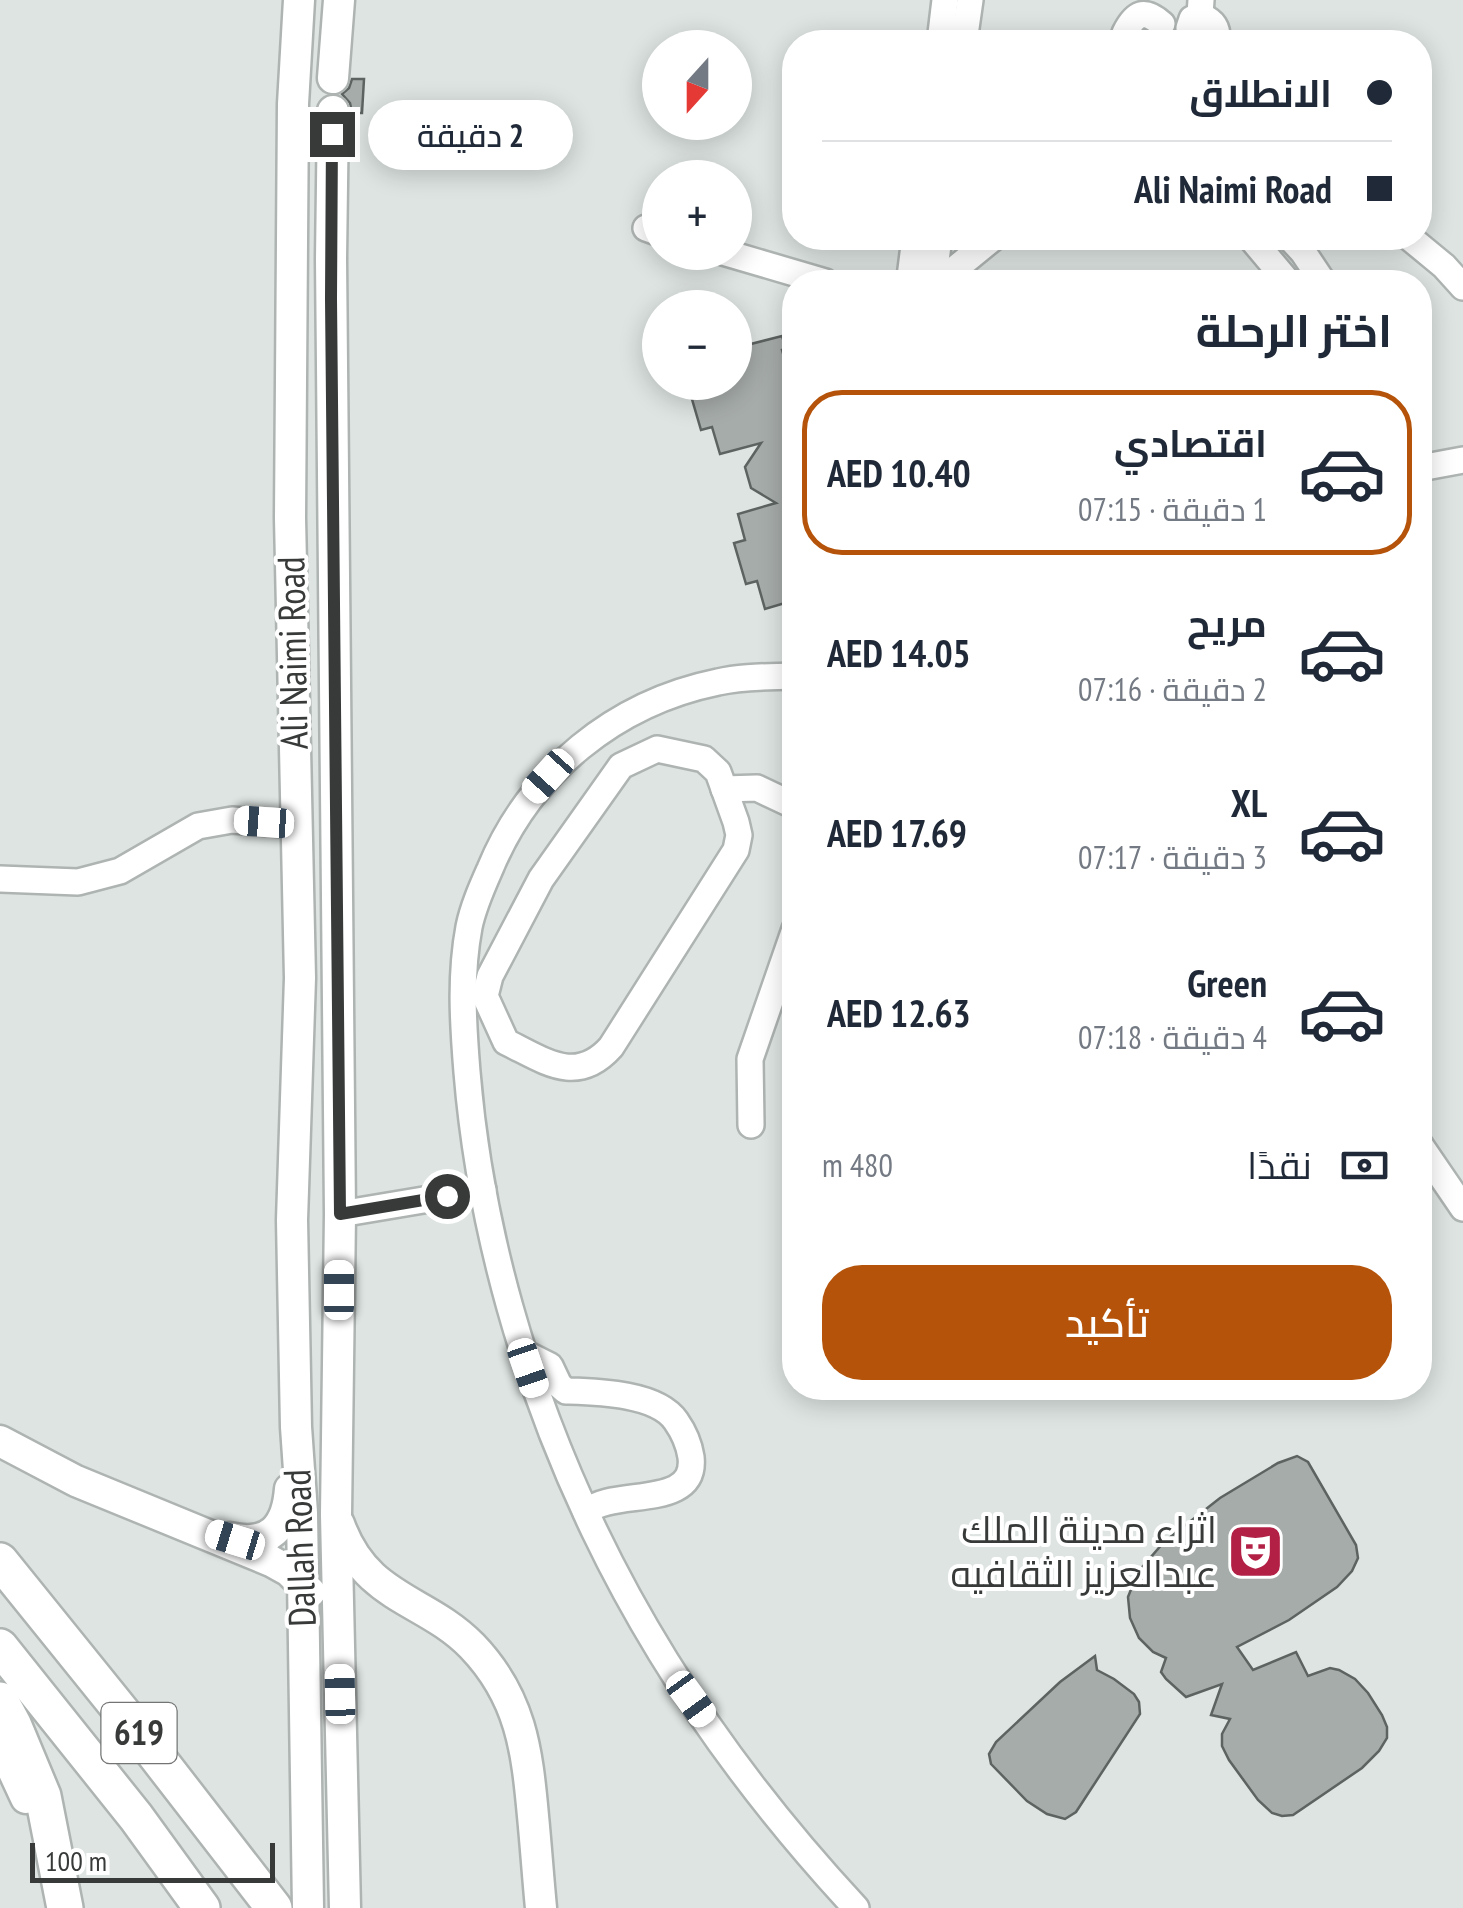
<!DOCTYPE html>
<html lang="ar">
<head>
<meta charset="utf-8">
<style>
  body { margin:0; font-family:"PT Sans Narrow",Cairo,sans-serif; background:#f2f2f3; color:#1f2937; direction:rtl; height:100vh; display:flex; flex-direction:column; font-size:38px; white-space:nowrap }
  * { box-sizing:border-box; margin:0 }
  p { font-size:32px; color:#747a83 }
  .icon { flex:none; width:55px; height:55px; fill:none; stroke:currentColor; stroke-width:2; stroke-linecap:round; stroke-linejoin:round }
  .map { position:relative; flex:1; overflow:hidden; direction:ltr }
  .side { position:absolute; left:782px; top:270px; width:650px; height:1130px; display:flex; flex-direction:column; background:#fff; border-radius:40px; box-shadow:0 5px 25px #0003; direction:rtl }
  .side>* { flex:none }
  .banner { position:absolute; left:782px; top:30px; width:650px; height:220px; border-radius:40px; box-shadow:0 5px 25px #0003; direction:rtl; display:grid; align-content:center; height:220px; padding:0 40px; background:#fff }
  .needle { width:65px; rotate:201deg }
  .fabs { position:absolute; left:642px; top:30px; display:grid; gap:20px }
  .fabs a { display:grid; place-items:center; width:110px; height:110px; border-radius:50%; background:#fff; box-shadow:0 5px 25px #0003; font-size:50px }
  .scale { position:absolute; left:30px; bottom:25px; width:245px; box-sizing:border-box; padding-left:10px; border:5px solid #373a39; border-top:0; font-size:28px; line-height:35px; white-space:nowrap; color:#373a39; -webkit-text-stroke:8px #fff; paint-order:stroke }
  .end { position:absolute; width:45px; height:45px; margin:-22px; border:12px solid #373a39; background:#fff; box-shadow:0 0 0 5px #fff }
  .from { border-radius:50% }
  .bubble { position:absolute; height:70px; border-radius:35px; background:#fff; box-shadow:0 5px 25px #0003; font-size:32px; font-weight:600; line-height:70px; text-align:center; direction:rtl }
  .car { position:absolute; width:30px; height:60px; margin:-30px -15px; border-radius:12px; box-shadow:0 0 8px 2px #0007; background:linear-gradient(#fff 24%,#345 0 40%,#fff 0 76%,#345 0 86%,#fff 0) }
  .banner b { display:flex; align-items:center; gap:35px; height:95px; font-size:38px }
  .banner b+b { border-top:2px solid #e0e1e3 }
  .banner i { width:25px; height:25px; background:#1f2937 }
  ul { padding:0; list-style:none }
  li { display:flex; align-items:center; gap:30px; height:165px; margin:0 20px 15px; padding:0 20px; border:5px solid transparent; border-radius:40px }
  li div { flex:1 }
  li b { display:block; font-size:38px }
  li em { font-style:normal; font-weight:600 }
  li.active { border-color:#b45309 }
  li>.icon { width:90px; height:90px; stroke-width:1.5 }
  h2 { padding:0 40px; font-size:45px; line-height:120px }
  .pay { display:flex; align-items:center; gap:25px; height:110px; padding:0 40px; font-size:38px }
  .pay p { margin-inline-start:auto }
  .primary-button { display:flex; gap:20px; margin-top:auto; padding:20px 40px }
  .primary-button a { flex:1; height:115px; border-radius:40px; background:#b45309; color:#fff; font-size:40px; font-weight:600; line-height:115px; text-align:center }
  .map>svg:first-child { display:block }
  .building { fill:#a6acaa; stroke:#5d6361; stroke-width:2.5 }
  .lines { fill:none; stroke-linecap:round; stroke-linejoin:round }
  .minor-casing { stroke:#aeb4b2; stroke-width:30 }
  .major-casing { stroke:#aeb4b2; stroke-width:35 }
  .highway-casing { stroke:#aeb4b2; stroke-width:40 }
  .minor { stroke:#fff; stroke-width:25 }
  .major { stroke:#fff; stroke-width:30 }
  .highway { stroke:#fff; stroke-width:35 }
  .route { stroke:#373a39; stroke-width:12 }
  .labels { text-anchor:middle; stroke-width:8; stroke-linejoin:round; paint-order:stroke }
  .shield { fill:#fff; stroke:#737574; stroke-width:2.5 }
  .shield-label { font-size:35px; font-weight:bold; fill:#373a39 }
  .street-label { font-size:38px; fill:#373a39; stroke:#fff }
  .poi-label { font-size:38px; fill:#373a39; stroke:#fff; text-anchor:end }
</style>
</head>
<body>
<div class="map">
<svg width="1463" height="1908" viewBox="0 0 1463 1908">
  <rect width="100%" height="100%" fill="#dde4e1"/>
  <g class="building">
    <path d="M352,79H364L362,113H352L350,103L342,94L349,88Z"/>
    <path d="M782,336L786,349L782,350L795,396V600L765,609L757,581L746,584L734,543L745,540L738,514L776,503L751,488L745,467L761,443L720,454L712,427L701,430L689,389L700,385L699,382H735V348Z"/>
    <path d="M1297,1456L1308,1462L1356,1545L1358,1558L1352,1571L1337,1587L1289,1620L1237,1647L1253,1670L1296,1652L1308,1676L1330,1668L1339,1670L1355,1679L1368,1693L1382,1715L1387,1727V1738L1379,1751L1362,1768L1293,1815L1282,1816L1272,1813L1258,1800L1229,1760L1222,1746V1734L1230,1719L1211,1715L1222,1684L1186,1697L1166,1679L1161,1672L1166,1658L1153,1652L1139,1638L1130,1618L1128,1597L1138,1572L1164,1542L1220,1498L1278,1463Z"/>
    <path d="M1095,1656L1097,1670L1114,1679L1134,1694L1139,1702L1140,1714L1076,1812L1065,1819L1047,1814L1027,1801L991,1764L989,1754L996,1742L1060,1682Z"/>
  </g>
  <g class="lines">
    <defs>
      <g id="minor">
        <path d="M1200,15C1214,22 1218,27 1217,42"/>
        <path d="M1125,33C1135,13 1144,8 1162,24"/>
        <path d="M940,42L945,0"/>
        <path d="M964,42L970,0"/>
        <path d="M1190,42L1189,28L1192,19L1200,15L1201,0"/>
        <path d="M646,228L660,233"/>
        <path d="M1251,238L1288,282"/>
        <path d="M1290,238L1303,252L1323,282"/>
        <path d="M1410,238L1444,266L1463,287"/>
        <path d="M723,252L825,282"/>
        <path d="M914,282L910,277L915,238"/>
        <path d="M933,282L939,238"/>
        <path d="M939,282L993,238"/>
        <path d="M1420,468L1463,460"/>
        <path d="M795,676C769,677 743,676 718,682C615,703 530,772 490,869C482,887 473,907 469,927C460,975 463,1023 467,1072C480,1230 526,1388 594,1530C660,1668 752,1796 856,1908"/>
        <path d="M657,749L704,759L718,772L736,822L739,835L736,850L611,1047C576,1086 544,1060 506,1042L485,996L490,976L541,879L621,766Z"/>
        <path d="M724,789L757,788L795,806"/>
        <path d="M0,879L78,882L120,871L198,826L232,820L297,825"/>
        <path d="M751,1125L750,1059L795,929"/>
        <path d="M1420,1145L1463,1208"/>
        <path d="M340,1214L483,1190"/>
        <path d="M524,1353L550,1366L559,1385L566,1391C597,1392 657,1393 676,1421C683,1431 689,1444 691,1457C697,1511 613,1487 586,1512"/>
      </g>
      <g id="major">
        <path d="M299,0L293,104L290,518L300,978L292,1220L296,1427L302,1513L308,1908"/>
        <path d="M333,78L339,0"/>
        <path d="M333,111L331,259L340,1214L336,1515L345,1908"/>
        <path d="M0,1441L76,1481L271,1561L289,1571L310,1592"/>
        <path d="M339,1524C366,1600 425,1598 472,1646C521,1697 527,1750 533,1816C536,1847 538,1877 541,1908"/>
        <path d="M230,1538C270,1547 287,1527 290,1489"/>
        <path d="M0,1742L26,1798"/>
      </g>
      <g id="highway">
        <path d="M0,1561L130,1722L274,1908"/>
        <path d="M0,1647L136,1817L202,1908"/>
        <path d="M0,1700L13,1724L43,1796L65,1908"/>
      </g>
    </defs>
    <use href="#minor" class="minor-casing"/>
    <use href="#major" class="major-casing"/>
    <use href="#highway" class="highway-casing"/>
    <use href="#minor" class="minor"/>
    <use href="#major" class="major"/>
    <use href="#highway" class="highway"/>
  </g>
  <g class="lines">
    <path class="route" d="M332,134L331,299L340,1214L447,1196"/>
  </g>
  <defs>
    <symbol id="theatre-square" viewBox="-11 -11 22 22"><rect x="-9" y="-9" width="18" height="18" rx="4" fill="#b22046" stroke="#fff"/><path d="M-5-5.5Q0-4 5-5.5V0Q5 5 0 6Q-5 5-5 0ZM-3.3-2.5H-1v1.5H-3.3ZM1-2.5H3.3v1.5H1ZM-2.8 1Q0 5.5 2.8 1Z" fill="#fff"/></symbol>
  </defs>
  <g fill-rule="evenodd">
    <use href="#theatre-square" x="1224" y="1520" width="63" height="63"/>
  </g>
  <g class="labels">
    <rect class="shield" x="101.5" y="1703" width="75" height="60" rx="8"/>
    <g class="shield-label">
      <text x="139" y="1745">619</text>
    </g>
    <g class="street-label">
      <text transform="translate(293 653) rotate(-91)" y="13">Ali Naimi Road</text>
      <text transform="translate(300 1548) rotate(-92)" y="13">Dallah Road</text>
    </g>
    <g class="poi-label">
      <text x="1217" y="1543">اثراء مدينة الملك<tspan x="1217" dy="44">عبدالعزيز الثقافيه</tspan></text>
    </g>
  </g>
</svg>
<div class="fabs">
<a><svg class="needle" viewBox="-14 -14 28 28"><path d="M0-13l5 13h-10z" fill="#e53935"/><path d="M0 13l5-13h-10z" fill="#747a83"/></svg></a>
<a>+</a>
<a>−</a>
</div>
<div class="scale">100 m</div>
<i class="end from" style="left:447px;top:1196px"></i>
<i class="end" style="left:332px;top:134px"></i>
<div class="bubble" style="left:368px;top:100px;width:205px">2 دقيقة</div>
<i class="car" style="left:548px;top:776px;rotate:222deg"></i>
<i class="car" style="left:264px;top:822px;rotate:274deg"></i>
<i class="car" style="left:339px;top:1290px;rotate:0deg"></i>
<i class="car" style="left:528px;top:1368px;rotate:161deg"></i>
<i class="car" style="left:235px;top:1540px;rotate:287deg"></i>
<i class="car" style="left:340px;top:1694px;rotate:359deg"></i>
<i class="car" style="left:691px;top:1699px;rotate:144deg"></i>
<div class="banner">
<b><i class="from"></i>الانطلاق</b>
<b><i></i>Ali Naimi Road</b>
</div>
<section class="side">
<h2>اختر الرحلة</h2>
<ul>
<li class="active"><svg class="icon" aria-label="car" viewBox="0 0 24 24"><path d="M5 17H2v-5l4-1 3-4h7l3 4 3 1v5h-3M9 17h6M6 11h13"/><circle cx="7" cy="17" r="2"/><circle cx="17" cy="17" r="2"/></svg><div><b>اقتصادي</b><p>1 دقيقة · 07:15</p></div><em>AED 10.40</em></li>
<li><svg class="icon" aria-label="car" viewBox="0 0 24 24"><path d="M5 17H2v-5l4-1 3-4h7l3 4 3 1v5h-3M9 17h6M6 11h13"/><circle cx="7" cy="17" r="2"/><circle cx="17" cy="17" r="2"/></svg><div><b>مريح</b><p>2 دقيقة · 07:16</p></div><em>AED 14.05</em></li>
<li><svg class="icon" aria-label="car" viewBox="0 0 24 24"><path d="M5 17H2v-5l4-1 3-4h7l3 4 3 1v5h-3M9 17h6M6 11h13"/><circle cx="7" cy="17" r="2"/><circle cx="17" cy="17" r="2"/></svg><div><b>XL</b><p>3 دقيقة · 07:17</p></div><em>AED 17.69</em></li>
<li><svg class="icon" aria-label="car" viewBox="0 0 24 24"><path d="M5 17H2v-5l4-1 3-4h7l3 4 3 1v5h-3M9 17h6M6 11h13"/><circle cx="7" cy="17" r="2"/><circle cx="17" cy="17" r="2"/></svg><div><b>Green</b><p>4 دقيقة · 07:18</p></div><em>AED 12.63</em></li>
</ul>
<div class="pay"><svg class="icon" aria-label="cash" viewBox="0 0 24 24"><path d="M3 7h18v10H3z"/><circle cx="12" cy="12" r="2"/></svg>نقدًا<p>480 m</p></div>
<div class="primary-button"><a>تأكيد</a></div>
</section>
</div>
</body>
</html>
